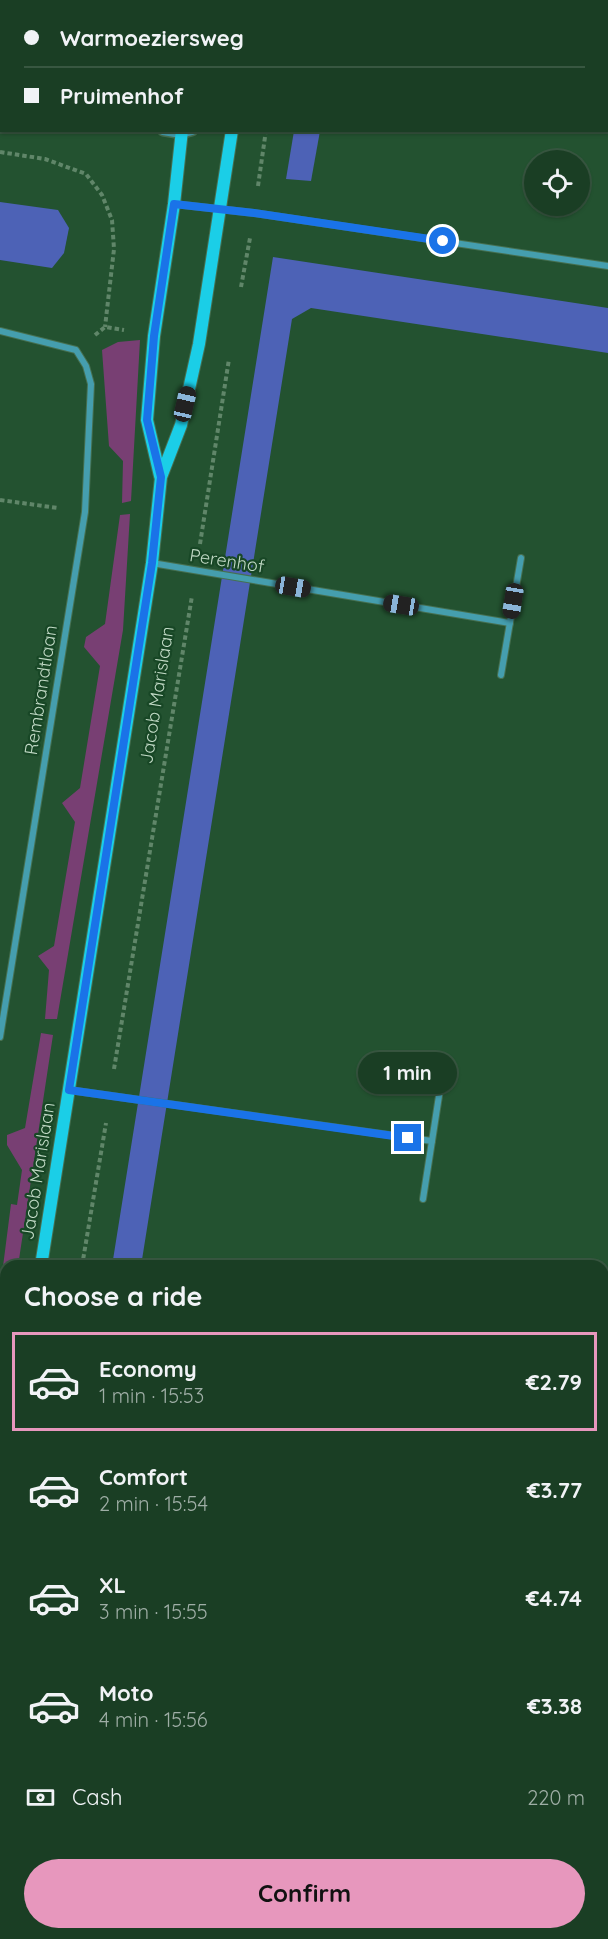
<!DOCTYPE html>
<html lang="en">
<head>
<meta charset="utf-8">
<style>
  body { margin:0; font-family:Quicksand,sans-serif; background:#23452c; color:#f1f3f6; height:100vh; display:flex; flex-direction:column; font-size:22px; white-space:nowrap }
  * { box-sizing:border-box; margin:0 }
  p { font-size:20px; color:#9faea6 }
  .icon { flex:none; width:33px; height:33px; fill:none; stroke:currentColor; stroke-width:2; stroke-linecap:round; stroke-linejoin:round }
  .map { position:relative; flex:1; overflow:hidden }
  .drawer { position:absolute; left:0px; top:1260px; width:609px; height:680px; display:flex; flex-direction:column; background:#1a3e24; border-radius:18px 18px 0 0; box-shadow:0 2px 4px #0004,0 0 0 2px #385741 }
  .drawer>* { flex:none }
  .banner { position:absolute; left:0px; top:0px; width:609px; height:132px; box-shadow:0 2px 4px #0004,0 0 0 2px #385741; display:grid; align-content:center; height:132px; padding:0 24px; background:#1a3e24 }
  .fabs { position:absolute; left:524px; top:150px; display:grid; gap:12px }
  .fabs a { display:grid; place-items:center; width:66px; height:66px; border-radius:50%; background:#1a3e24; box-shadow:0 2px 4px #0004,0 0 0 2px #385741; font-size:30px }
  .end { position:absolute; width:27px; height:27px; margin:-14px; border:8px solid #1a73e8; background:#fff; box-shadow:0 0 0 3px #fff }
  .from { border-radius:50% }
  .bubble { position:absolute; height:42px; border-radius:21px; background:#1a3e24; box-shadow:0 2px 4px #0004,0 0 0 2px #385741; font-size:20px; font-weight:700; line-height:42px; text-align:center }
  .car { position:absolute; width:18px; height:36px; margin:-18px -9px; border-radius:8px; box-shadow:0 0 4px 2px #0007; background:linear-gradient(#222 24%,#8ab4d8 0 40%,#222 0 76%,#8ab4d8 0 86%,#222 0) }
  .banner b { display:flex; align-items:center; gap:21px; height:57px; font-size:22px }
  .banner b+b { border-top:2px solid #385741 }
  .banner i { width:15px; height:15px; background:#f1f3f6 }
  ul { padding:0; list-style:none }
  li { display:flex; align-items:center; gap:18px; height:99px; margin:0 12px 9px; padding:0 12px; border:3px solid transparent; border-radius:0px }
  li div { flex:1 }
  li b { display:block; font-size:22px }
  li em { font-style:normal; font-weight:700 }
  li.on { border-color:#e797bd }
  li>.icon { width:54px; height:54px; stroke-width:1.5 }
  h2 { padding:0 24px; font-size:27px; line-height:72px }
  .pay { display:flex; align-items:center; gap:15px; height:66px; padding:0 24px; font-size:22px }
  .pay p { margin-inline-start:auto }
  .button { display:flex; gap:12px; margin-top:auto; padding:12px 24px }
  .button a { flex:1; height:69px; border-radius:36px; background:#e797bd; color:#111; font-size:24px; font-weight:700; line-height:69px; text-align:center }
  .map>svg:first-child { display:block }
  .green { fill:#783f73 }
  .water { fill:#4d62b6 }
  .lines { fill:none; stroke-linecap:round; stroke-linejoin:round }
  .minor-casing { stroke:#467051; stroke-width:8 }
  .tertiary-casing { stroke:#467051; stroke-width:13 }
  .secondary-casing { stroke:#467051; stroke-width:14 }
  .path { stroke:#608669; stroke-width:4; stroke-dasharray:4.5 3; stroke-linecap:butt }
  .minor { stroke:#459eae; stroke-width:6 }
  .tertiary { stroke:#459eae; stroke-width:10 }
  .secondary { stroke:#1bcee7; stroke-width:12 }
  .route { stroke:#1a73e8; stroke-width:8 }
  .labels { text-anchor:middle; stroke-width:4.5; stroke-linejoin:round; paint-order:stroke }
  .street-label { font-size:18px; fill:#c2dac6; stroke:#184726 }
</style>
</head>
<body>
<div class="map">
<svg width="608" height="1939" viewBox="0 0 608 1939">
  <rect width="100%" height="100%" fill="#235230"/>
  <g class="green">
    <path d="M140,340L131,501L122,503L123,461L109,446L102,350L118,342Z"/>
    <path d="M130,514L123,630L57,1019H45L49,970L38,956L54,946L75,822L62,803L80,788L100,666L84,647L86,637L105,624L120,515Z"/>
    <path d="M41,1033L53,1035L18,1266H6V1347L0,1387V1290L11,1204L17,1205L22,1170L7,1145V1135L25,1128Z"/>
  </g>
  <g class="water">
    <path d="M294,131H320L311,181L286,179Z"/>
    <path d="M0,202L58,210L69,228L64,253L52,268L0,260Z"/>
    <path d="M273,257L608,308V353L311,308L292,319L141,1266H112Z"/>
    <path d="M608,1708V1939H571L572,1934H603V1740Z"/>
  </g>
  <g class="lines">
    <defs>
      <g id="minor">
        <path d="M174,204L254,213L608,266"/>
        <path d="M0,331L76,350L86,366L91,384L85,512L0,1037"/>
        <path d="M152,563L510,623"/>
        <path d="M501,675L521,558"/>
        <path d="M69,1090L432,1141"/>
        <path d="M423,1199L441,1083"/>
      </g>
      <g id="tertiary">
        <path d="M0,89H2"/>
        <path d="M163,130L181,133L192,130"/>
      </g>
      <g id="secondary">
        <path d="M206,2V0"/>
        <path d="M250,2V0"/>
        <path d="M160,476L147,420L154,336L174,204L182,130"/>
        <path d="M41,1266L152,563L161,477L181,425L199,344L232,130"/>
        <path d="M0,1519L6,1482"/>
      </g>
    </defs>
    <use href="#minor" class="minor-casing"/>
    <use href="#tertiary" class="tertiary-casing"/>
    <use href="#secondary" class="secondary-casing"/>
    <g class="path">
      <path d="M114,2V0"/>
      <path d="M286,2V0"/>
      <path d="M0,152L45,159L86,174L102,195L112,220L114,249L105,327"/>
      <path d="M258,186L266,130"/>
      <path d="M241,287L250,238"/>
      <path d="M95,335L105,327L124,330"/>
      <path d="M0,500L58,508"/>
      <path d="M200,544L229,359"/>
      <path d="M114,1069L192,596"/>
      <path d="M82,1266L106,1123"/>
      <path d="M0,1777L6,1740"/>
    </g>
    <use href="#minor" class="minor"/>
    <use href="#tertiary" class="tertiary"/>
    <use href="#secondary" class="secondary"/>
  </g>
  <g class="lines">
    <path class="route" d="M408,1138L69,1090L152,563L161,477L147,420L154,336L174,204L254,213L443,241"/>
  </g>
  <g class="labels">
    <g class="street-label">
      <text transform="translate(227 561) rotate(9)" y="6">Perenhof</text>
      <text transform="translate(41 690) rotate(-81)" y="6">Rembrandtlaan</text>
      <text transform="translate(157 695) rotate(-81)" y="6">Jacob Marislaan</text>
      <text transform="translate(38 1171) rotate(-81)" y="6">Jacob Marislaan</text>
    </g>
  </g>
</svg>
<div class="fabs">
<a><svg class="icon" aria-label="locate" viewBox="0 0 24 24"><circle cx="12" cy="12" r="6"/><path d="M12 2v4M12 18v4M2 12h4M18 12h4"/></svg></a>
</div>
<i class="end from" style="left:443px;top:241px"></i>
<i class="end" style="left:408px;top:1138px"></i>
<div class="bubble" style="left:358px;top:1052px;width:99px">1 min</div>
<i class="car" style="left:185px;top:404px;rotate:13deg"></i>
<i class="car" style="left:293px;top:587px;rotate:99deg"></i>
<i class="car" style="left:513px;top:601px;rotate:189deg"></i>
<i class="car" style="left:401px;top:605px;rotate:279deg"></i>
<div class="banner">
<b><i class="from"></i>Warmoeziersweg</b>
<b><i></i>Pruimenhof</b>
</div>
<section class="drawer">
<h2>Choose a ride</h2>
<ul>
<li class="on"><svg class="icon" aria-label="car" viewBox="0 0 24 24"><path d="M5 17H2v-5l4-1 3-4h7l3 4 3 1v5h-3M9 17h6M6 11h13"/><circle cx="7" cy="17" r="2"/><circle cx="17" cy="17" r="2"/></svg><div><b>Economy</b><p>1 min · 15:53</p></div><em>€2.79</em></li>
<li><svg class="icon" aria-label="car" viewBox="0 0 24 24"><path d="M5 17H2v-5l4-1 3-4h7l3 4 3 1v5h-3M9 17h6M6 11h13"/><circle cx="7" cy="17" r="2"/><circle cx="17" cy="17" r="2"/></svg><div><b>Comfort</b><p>2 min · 15:54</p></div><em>€3.77</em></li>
<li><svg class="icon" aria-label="car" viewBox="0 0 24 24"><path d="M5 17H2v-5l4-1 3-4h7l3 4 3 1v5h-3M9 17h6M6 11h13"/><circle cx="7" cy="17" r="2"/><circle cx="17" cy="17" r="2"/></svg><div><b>XL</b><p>3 min · 15:55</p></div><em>€4.74</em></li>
<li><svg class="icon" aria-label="car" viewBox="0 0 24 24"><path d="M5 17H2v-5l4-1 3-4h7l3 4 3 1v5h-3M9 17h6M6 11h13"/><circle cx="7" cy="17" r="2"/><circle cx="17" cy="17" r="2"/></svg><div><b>Moto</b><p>4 min · 15:56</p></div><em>€3.38</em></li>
</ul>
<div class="pay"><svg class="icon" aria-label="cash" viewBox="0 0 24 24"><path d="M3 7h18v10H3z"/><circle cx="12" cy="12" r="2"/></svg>Cash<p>220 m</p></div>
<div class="button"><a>Confirm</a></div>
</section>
</div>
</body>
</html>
